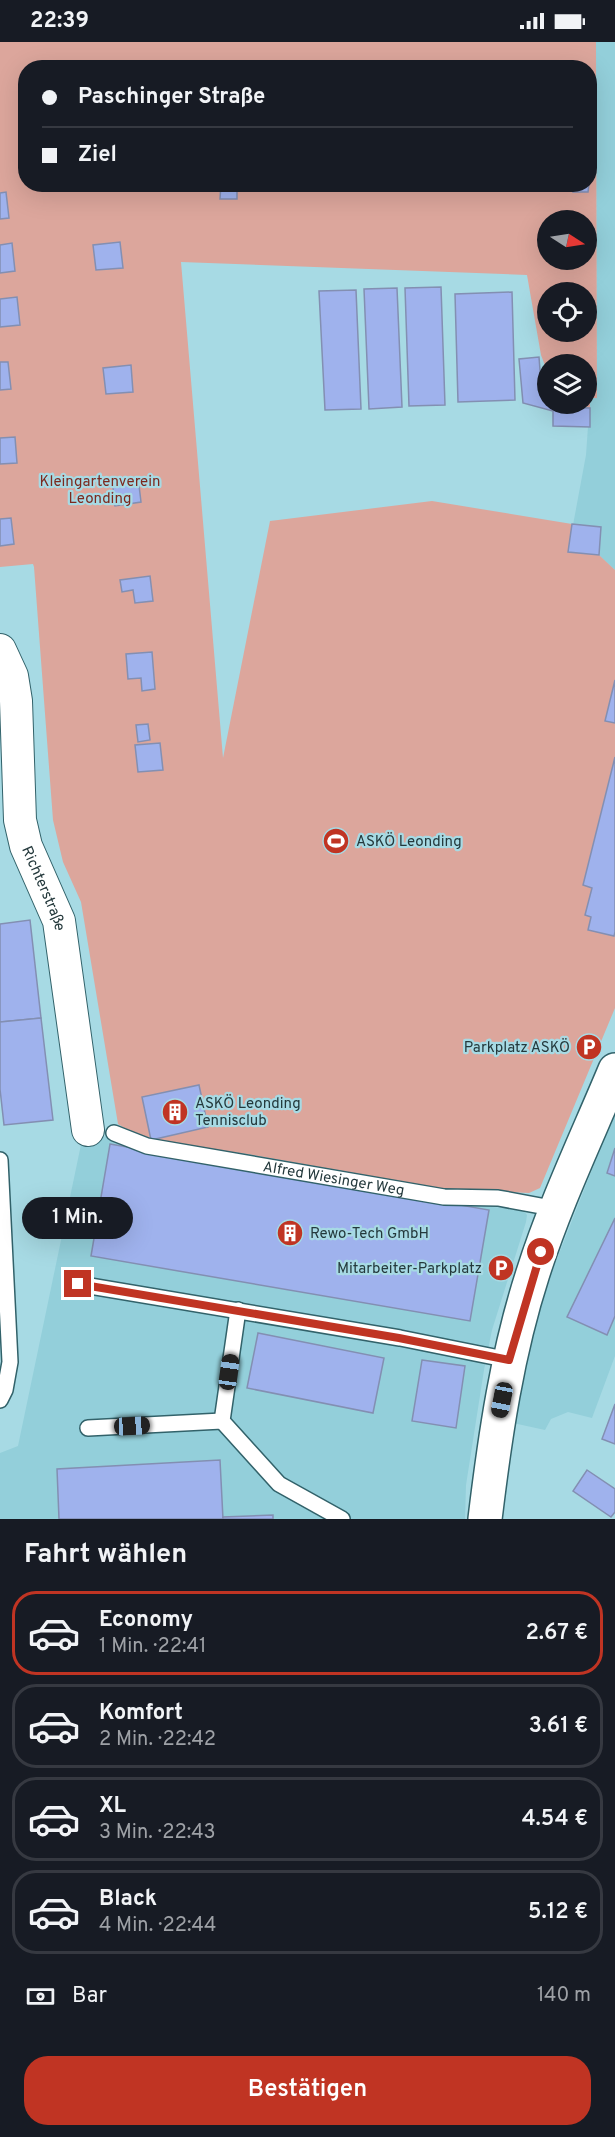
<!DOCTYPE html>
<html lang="de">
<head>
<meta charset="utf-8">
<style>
  body { margin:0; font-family:Overpass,sans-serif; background:#20242c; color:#f1f3f6; height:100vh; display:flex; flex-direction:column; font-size:22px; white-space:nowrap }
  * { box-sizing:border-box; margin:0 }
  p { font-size:20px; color:#9ea1a6 }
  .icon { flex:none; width:33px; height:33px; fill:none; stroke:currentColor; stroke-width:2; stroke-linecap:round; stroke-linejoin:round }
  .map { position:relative; height:1477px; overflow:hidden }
  .sheet { display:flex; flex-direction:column; background:#171b24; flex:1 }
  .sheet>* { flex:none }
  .banner { position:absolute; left:18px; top:18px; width:579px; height:132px; border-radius:24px; box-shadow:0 6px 24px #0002; display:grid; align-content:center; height:132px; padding:0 24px; background:#171b24 }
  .needle { width:39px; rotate:102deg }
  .controls { position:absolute; left:537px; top:168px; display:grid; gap:12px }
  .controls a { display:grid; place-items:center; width:60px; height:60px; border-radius:50%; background:#171b24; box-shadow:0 6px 24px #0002; font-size:30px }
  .end { position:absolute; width:27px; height:27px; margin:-14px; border:8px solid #c03423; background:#fff; box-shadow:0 0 0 3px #fff }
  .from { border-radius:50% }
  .bubble { position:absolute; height:42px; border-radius:21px; background:#171b24; box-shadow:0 6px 24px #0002; font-size:20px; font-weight:600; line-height:42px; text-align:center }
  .car { position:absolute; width:18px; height:36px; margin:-18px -9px; border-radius:8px; box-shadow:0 0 4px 2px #0007; background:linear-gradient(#222 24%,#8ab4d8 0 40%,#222 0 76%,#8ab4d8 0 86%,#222 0) }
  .banner b { display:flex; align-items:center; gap:21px; height:57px; font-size:22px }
  .banner b+b { border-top:2px solid #363941 }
  .banner i { width:15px; height:15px; background:#f1f3f6 }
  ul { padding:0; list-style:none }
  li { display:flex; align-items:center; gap:18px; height:84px; margin:0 12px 9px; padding:0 12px; border:3px solid #363941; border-radius:24px }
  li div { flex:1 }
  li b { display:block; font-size:22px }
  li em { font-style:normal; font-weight:600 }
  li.current { border-color:#c03423 }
  li>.icon { width:54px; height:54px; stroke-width:1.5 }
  h2 { padding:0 24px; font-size:27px; line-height:72px }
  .pay { display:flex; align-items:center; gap:15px; height:66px; padding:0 24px; font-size:22px }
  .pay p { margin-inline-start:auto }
  .action { display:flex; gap:12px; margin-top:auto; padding:12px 24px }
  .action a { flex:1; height:69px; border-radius:24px; background:#c03423; color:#fff; font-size:24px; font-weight:600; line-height:69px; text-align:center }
  .status { display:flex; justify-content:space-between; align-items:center; height:42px; padding:0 30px; background:#171b24; direction:ltr }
  .status svg { height:16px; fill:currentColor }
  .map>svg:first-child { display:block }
  .built { fill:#93cfda }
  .green { fill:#dca69c; fill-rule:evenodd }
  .building { fill:#9fb2ed; stroke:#838fb2; stroke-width:1.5 }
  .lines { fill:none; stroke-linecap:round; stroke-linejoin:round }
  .service-casing { stroke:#32626a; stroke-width:18 }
  .minor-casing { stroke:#32626a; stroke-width:34 }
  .tertiary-casing { stroke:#32626a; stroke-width:36 }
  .service { stroke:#fff; stroke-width:15 }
  .minor { stroke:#fff; stroke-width:32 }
  .tertiary { stroke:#fff; stroke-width:33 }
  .route { stroke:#c03423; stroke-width:8 }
  .labels { text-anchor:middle; stroke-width:4.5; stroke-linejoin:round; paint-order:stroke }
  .park-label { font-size:15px; fill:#7c291e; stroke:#a7dae4 }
  .poi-label { font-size:15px; fill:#24393c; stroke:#a7dae4; text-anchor:start }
  .street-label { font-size:15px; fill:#24393c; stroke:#a7dae4 }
</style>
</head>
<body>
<div class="status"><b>22:39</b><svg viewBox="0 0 49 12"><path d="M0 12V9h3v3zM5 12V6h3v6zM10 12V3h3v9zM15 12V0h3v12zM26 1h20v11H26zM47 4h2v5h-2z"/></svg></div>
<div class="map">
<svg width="615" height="1477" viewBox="0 0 615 1477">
  <rect width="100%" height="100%" fill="#a7dae4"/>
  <g class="built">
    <path d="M596,0H615V528L599,513L568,510L586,413L590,356L597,355Z"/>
    <path d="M615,1069V1314L592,1376L568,1370L551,1377L545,1388L513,1381L524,1324L546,1245Z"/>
    <path d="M83,1093L110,1095L461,1163L522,1167L527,1173L526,1180L492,1288L484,1328L466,1443L465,1477H0V1411L18,1404Z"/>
  </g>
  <path class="green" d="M0,0H596L597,356H590V366L578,362H586V322H548L547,329L541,313L527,233L181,220L223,716L270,479L432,459L572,482L569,510L599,513L615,528V966L540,1146L529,1151L444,1147L247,1112L144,1098L118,1082L81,860L63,820L53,778L34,525L33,522L0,525ZM26,26H590V142H26ZM548,178H586V218H548ZM548,250H586V290H548Z"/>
  <g class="building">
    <path d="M221,142H237V157H220Z"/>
    <path d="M573,142H589L588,150H573Z"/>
    <path d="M6,150L9,176L0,177V151Z"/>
    <path d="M120,200L123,226L96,228L93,203Z"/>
    <path d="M12,201L15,229L0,231V203Z"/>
    <path d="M441,245L445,363L409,364L405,246Z"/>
    <path d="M397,246L402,365L369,367L364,247Z"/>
    <path d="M356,248L361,367L325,368L319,249Z"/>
    <path d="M512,250L515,358L458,360L455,252Z"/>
    <path d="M17,255L20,283L0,285V257Z"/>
    <path d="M539,315L541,341L548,340V362H554V365L590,366V385L553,384V369L523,361L519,317Z"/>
    <path d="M0,320H8L11,347L0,348Z"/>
    <path d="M131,323L133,350L106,352L103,326Z"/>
    <path d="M15,395L17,421L0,422V396Z"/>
    <path d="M138,435L141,460L115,464L112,438Z"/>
    <path d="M11,476L14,502L0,504V477Z"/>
    <path d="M572,482L601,485L599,513L568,510Z"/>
    <path d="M150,534L153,559L135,561L133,548L122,550L120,538Z"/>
    <path d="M152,610L155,647L142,649L141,636L128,637L126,612Z"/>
    <path d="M615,638V681L605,679Z"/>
    <path d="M148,682L150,698L138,700L136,683Z"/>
    <path d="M160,701L163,728L138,730L135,703Z"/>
    <path d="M615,715V890L614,894L588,888L591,875L585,873L592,846L583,843Z"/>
    <path d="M30,878L41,976L0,980V882Z"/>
    <path d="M41,976L53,1078L4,1083L0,1047V980Z"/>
    <path d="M199,1043L208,1085L151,1098L142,1055Z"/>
    <path d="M110,1102L489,1168L470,1279L91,1214Z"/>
    <path d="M615,1106V1134L607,1131Z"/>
    <path d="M615,1176V1274L607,1293L567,1275Z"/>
    <path d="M258,1291L384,1316L373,1371L247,1346Z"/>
    <path d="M422,1318L465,1324L456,1386L412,1379Z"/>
    <path d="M615,1362V1402L602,1397Z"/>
    <path d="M220,1418L223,1477H59L57,1427Z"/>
    <path d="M587,1428L615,1447V1470L611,1475L573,1449Z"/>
    <path d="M273,1473V1477H223V1475Z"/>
  </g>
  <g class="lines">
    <defs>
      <g id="service">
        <path id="s1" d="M114,1091L147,1104L444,1155L498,1156L557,1167"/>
        <path d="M0,1118L10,1320L5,1348L0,1358"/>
        <path d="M78,1242L400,1296L509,1318"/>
        <path d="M238,1268L222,1379L279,1442L342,1477"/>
        <path d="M88,1386L222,1379"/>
      </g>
      <g id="minor">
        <path id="s2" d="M0,608L12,634L16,659L20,778L26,804L59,879L88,1088"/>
      </g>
      <path id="tertiary" d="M485,1477C495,1394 507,1311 533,1231C555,1162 587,1095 615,1028"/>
    </defs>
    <use href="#service" class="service-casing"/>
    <use href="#minor" class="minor-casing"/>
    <use href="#tertiary" class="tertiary-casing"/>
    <use href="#service" class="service"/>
    <use href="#minor" class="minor"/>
    <use href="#tertiary" class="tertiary"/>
  </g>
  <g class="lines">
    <path class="route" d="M78,1242L399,1296L509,1318L541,1210"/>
  </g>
  <defs>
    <symbol id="stadium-disc" viewBox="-11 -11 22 22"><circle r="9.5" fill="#c03423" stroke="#a7dae4"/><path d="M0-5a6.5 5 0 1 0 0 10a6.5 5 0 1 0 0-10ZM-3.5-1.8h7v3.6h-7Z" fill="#fff"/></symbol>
    <symbol id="parking-disc" viewBox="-11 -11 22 22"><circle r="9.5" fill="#c03423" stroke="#a7dae4"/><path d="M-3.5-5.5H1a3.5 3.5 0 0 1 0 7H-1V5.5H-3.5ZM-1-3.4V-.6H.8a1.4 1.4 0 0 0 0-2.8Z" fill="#fff"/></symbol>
    <symbol id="building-disc" viewBox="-11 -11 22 22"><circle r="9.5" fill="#c03423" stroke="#a7dae4"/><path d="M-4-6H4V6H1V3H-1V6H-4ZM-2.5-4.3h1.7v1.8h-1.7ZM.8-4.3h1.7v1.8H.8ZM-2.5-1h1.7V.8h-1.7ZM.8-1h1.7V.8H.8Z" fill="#fff"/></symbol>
  </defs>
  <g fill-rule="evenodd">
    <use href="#stadium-disc" x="321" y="784" width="30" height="30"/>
    <use href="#parking-disc" x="574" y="990" width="30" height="30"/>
    <use href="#building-disc" x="160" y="1055" width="30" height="30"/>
    <use href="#building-disc" x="275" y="1176" width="30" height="30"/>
    <use href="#parking-disc" x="486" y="1211" width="30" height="30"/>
  </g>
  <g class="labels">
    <g class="park-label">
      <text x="100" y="444">Kleingartenverein<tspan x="100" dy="17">Leonding</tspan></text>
    </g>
    <g class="poi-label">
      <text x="356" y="804">ASKÖ Leonding</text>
      <text x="570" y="1010" text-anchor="end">Parkplatz ASKÖ</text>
      <text x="195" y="1066">ASKÖ Leonding<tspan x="195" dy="17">Tennisclub</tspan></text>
      <text x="310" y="1196">Rewo-Tech GmbH</text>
      <text x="482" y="1231" text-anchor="end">Mitarbeiter-Parkplatz</text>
    </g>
    <g class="street-label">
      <text dy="5" stroke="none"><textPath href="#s2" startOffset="246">Richterstraße</textPath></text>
      <text dy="5" stroke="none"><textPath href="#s1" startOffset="225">Alfred Wiesinger Weg</textPath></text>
    </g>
  </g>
</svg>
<div class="controls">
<a><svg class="needle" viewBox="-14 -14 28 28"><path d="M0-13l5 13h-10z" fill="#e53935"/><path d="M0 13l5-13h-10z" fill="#9ea1a6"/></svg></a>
<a><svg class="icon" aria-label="locate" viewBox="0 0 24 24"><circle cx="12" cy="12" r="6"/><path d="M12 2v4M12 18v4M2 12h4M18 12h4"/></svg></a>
<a><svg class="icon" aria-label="layers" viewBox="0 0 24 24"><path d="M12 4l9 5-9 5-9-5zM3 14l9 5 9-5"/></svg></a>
</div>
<i class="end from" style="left:541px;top:1210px"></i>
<i class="end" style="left:78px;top:1242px"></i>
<div class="bubble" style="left:22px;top:1155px;width:111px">1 Min.</div>
<i class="car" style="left:229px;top:1330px;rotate:8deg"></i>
<i class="car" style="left:502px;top:1358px;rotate:191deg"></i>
<i class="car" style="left:132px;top:1384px;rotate:87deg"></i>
<div class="banner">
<b><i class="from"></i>Paschinger Straße</b>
<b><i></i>Ziel</b>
</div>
</div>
<section class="sheet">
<h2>Fahrt wählen</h2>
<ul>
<li class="current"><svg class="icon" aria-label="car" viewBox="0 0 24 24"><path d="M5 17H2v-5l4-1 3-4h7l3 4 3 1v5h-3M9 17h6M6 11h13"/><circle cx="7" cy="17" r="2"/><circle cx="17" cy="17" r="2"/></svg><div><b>Economy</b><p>1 Min. · 22:41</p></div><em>2.67 €</em></li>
<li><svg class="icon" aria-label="car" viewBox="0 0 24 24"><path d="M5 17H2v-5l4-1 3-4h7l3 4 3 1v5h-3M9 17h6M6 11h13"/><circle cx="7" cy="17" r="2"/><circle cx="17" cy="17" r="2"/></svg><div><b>Komfort</b><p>2 Min. · 22:42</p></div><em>3.61 €</em></li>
<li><svg class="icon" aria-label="car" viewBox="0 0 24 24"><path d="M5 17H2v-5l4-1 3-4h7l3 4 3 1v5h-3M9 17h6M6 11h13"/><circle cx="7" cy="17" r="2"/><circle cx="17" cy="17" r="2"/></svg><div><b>XL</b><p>3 Min. · 22:43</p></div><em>4.54 €</em></li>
<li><svg class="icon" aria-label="car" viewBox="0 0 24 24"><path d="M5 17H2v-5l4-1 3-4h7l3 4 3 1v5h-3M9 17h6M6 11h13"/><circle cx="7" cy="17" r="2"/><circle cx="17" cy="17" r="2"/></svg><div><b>Black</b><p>4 Min. · 22:44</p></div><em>5.12 €</em></li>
</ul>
<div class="pay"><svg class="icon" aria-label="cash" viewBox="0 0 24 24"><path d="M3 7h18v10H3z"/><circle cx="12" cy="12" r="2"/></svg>Bar<p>140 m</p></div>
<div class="action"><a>Bestätigen</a></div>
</section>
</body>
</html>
